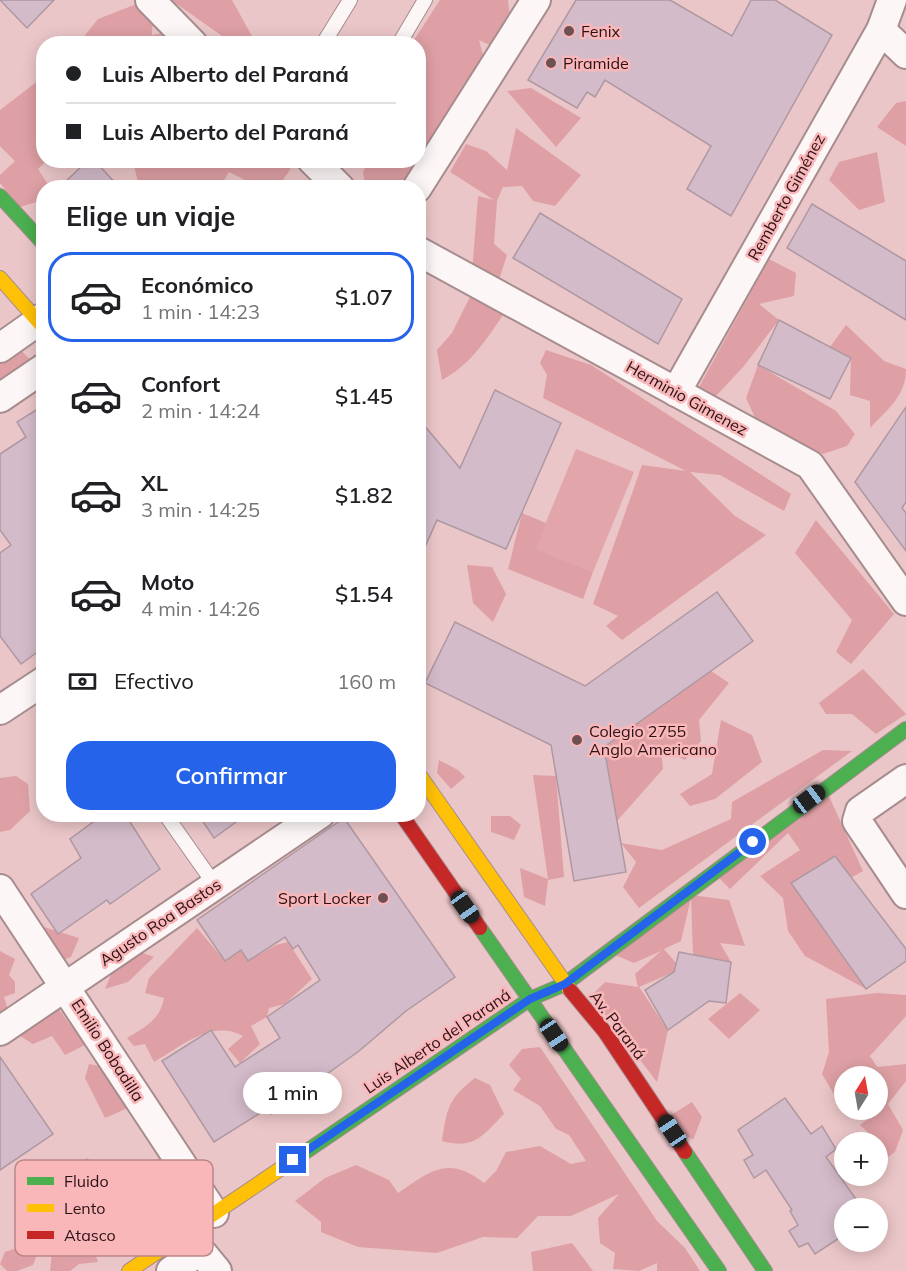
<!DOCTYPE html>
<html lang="es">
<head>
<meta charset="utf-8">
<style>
  body { margin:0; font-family:Mulish,sans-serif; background:#f2f2f2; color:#202124; height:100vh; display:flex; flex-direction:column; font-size:22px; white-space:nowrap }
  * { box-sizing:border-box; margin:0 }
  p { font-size:20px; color:#757577 }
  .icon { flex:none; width:33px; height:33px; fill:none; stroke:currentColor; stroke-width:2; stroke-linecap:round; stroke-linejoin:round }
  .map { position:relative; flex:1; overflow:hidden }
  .panel { position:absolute; left:36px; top:180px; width:390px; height:642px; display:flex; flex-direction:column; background:#fff; border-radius:24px; box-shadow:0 3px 15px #0003 }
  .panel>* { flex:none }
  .banner { position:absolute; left:36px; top:36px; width:390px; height:132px; border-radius:24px; box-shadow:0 3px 15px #0003; display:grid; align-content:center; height:132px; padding:0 30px; background:#fff }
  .needle { width:39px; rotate:11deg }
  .controls { position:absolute; left:834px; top:1066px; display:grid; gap:12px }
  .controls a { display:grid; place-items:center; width:54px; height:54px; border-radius:50%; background:#fff; box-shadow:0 3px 15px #0003; font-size:30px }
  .end { position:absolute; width:27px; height:27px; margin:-14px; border:8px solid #2563eb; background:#fff; box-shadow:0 0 0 3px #fff }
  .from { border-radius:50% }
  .bubble { position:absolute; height:42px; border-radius:21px; background:#fff; box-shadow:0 3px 15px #0003; font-size:20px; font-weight:600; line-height:42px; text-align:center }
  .car { position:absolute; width:18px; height:36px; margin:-18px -9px; border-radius:8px; box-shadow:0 0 4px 2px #0007; background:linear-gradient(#222 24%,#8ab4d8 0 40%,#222 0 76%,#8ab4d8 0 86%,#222 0) }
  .banner b { display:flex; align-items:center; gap:21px; height:57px; font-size:22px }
  .banner b+b { border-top:2px solid #e0e0e0 }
  .banner i { width:15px; height:15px; background:#202124 }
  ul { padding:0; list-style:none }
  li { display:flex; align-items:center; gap:18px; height:90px; margin:0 12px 9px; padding:0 18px; border:3px solid transparent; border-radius:24px }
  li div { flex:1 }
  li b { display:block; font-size:22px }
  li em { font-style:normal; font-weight:600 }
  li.active { border-color:#2563eb }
  li>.icon { width:54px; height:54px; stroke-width:1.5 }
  h2 { padding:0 30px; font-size:27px; line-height:72px }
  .pay { display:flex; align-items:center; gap:15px; height:66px; padding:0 30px; font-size:22px }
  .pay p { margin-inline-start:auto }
  .cta { display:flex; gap:12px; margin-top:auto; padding:12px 30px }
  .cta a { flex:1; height:69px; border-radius:24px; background:#2563eb; color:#fff; font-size:24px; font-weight:600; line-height:69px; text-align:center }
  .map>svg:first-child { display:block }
  .green { fill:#e2a5a9 }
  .forest { fill:#dea0a4 }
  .building { fill:#d4bbc9; stroke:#ae98a1; stroke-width:1.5 }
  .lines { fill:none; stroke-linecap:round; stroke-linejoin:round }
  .lane-casing { stroke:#a78c8e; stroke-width:16 }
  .street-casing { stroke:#a78c8e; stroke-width:32 }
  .fast-casing { stroke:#a78c8e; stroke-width:16 }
  .slow-casing { stroke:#a78c8e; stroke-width:16 }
  .jam-casing { stroke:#a78c8e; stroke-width:16 }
  .lane { stroke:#fcf6f7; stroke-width:14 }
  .street { stroke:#fcf6f7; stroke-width:28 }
  .fast { stroke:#4caf50; stroke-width:14 }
  .slow { stroke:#ffc107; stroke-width:14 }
  .jam { stroke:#c62828; stroke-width:14 }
  .route { stroke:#2563eb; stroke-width:8 }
  .poi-dot { fill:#6e5153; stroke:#fab7ba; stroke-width:2 }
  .labels { text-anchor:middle; stroke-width:5; stroke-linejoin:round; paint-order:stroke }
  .poi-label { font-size:16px; fill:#2a1214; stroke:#fab7ba; text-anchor:start }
  .street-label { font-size:16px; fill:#2a1214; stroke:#fab7ba }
  .key { fill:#fab7ba; stroke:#bc8688; stroke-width:1.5 }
  .key-label { font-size:16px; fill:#2a1214 }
</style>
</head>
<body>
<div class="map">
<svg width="906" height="1271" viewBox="0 0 906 1271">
  <rect width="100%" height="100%" fill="#ebc6c8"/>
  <path class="green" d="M576,449L634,472L593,572L535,549Z"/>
  <g class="forest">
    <path d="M171,0H232L253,38L260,43H232Z"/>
    <path d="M440,0H508L510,18L494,47L479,40L485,63L403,187H365L363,171L371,161L418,160V44L412,43Z"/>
    <path d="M134,5L153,16L152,35L179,30L191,44H78L98,19Z"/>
    <path d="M43,77L44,160L76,161L70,168L45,162L38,169L49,186L44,188L43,200L20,207L0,183V175L15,161L0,146V110Z"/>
    <path d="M531,88L581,118L556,147L507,91Z"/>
    <path d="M906,101V146L877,127L896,103Z"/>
    <path d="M516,128L581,175L555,206L533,201L522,186L503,187L497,201L494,244L507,255L498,283L472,273L478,196L494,200L450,172L466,144L486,151L507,170Z"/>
    <path d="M877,152L885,202L859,210L829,180L839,162Z"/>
    <path d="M133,161V160L295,161C271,204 266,189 229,172L220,187H139Z"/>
    <path d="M769,259L796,273L794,296L759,304L779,320L744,366L716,396L699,387Z"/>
    <path d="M473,291L507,309C488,337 472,364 442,380L437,350L452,333Z"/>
    <path d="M846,325L884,361L906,369C906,396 888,409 870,428V401L850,395L851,358L830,347Z"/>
    <path d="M11,341L35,364L0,393V353Z"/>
    <path d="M546,350L591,365L791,494L784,511L720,475L690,472L735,516L766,535L622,640L606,626L618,616L593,604L642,465L686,471L543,398L547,375L540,363Z"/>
    <path d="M758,365L836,411L855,434L847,446L823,454L757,422L746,398Z"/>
    <path d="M522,513L546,523L536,549L593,572L583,599L508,569Z"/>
    <path d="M816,520L894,614L851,664L836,652L852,620L795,553Z"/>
    <path d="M467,565L492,567L506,594L493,622L473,603Z"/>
    <path d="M863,669L906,714L876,734L852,714H826L819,703Z"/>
    <path d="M711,671L729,683L699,720L701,741L685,760L661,749L663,769L617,821L604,747Z"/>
    <path d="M721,720L752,735L762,762L715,799L690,806L680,794L712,774Z"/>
    <path d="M823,750L852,751L639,908L623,887L636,862L621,843L662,850L731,819L732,802Z"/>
    <path d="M439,760L458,770L465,777L451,789L437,773Z"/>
    <path d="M533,775L556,776L564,877L548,880L545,906L524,897L520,868L548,879Z"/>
    <path d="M16,776L28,784L30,811L10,830L0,832V778Z"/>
    <path d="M828,794L863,871L851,878L866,989L805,956L788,931L783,898L760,876L800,850L788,833L730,889L718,877Z"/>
    <path d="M491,816H510L521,825L514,840L491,832Z"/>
    <path d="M691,895L729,900L745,946L720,943L731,962L693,955L691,898L681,941L664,949L676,963L674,972L639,987L668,1030L657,1082L591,996L605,982L638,987L635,974L661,951L634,963L608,952Z"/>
    <path d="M44,927L79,938L71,957L51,964L27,958L32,936Z"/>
    <path d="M197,928L225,961L238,946L248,961L276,945L288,942L312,979L285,1004L269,1008L267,1017L251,1026L260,1044L240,1063L228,1049L243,1036C212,1019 182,1046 154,1062L145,1044L134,1046L127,1038C145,1027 160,1020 164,998L145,993L149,978Z"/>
    <path d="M0,951L15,959L9,975L15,982V993L4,997L8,1010L0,1014Z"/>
    <path d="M137,951L154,957L128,982L105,989L114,967Z"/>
    <path d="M740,993L760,1010L729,1039L708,1019Z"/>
    <path d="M877,993L906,995V1016L870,1056L877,1067L906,1064V1081L888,1104L903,1130L895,1152L878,1164V1143H864L871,1135L860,1125L878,1111V1077H844V1103L838,1101L822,1074L829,1052L826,999Z"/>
    <path d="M58,1008L85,1045L65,1055L52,1036L33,1044L17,1034Z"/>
    <path d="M540,1047L657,1221L685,1248L700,1271H657V1263L639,1271L613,1269L615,1253L600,1243L598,1218L619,1194L571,1216H538L517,1238L483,1237L437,1253L358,1247L321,1232V1222L295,1201L325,1178L356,1165L389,1180L398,1193C431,1171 448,1155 484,1183L496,1171L506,1152L540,1146L571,1164L586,1161L569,1135L556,1129L540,1106L513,1090L521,1079L509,1065L522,1049Z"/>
    <path d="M89,1064L110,1068L130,1107L105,1118L85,1078Z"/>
    <path d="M475,1078L490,1085L504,1114C483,1135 475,1150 442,1141C447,1108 448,1099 475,1078Z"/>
    <path d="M692,1102L702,1117L693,1140L663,1120Z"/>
    <path d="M168,1155L185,1177L191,1206L165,1204L144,1191L142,1165Z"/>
    <path d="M88,1158L100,1176L77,1190L61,1181L60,1167Z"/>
    <path d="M71,1233H88L98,1262L79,1264L70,1271H50L53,1243Z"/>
    <path d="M36,1241L39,1249L33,1265L17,1271H7L0,1264L5,1252Z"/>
    <path d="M572,1243L593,1271H533L531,1252Z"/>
  </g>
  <g class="building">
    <path d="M0,0H54L27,28Z"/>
    <path d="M576,0H670L732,36L751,0H775L832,35L731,216L687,189L711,146L605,80L595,97L587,92L577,108L528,80Z"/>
    <path d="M88,160H94L120,188H59Z"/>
    <path d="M812,204L906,261V320L787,248Z"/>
    <path d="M540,213L682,299L658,344L513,258Z"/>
    <path d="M779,320L851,358L830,399L758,365Z"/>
    <path d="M495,390L561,423L506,549L437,520L418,563V418L460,468Z"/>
    <path d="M44,405V647L21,664L0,636V553L11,545L0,530V454L26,437L17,422Z"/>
    <path d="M906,407V502L902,508L906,513V551L855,482Z"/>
    <path d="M717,592L753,641L604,747L626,872L574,881L551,745L425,683L455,622L585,686Z"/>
    <path d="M104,814H125L160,869L110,904L107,900L58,934L31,894L81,858L70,839Z"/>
    <path d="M198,814H247L214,838Z"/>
    <path d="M344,818L455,977L406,1011L359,1051L271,1114L268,1108L214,1142L162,1061L211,1030L235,1067L280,1038L267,1017L320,980L298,945L293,949L285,937L248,961L241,950L225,961L197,920Z"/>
    <path d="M835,856L906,949V961L866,989L791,883Z"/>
    <path d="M679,952L731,962L726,1003L709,1001L668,1030L645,990L674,972Z"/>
    <path d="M0,1057L53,1134L0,1170Z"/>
    <path d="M785,1098L811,1134L822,1126L836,1149L826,1157L863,1209H844V1235L815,1254L808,1243L799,1247L789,1231L798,1225L790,1211L792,1210L766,1170L754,1178L744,1160L753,1155L738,1130Z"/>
  </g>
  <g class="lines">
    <defs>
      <g id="lane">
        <path d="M323,44L350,0"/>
        <path d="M399,44L425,0"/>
        <path d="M165,814L215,885"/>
      </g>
      <g id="street">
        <path d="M150,0L193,44"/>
        <path d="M881,30L906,54"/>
        <path d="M312,160L340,188"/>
        <path d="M417,188L536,0"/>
        <path d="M418,251L810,465L906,601"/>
        <path d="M0,348L44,317"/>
        <path d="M676,392L881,30L892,0"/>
        <path d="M0,398L44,368"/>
        <path d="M0,710L44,681"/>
        <path d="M906,779L860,811L857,821L906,894"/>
        <path d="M0,889L214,1213"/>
        <path d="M0,1031L320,814"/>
        <path d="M171,1271L194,1255L203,1254L217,1271"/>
      </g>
      <g id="fast">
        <path d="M0,196L44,244"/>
        <path d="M480,928L719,1271"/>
        <path d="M685,1152L765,1271"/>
        <path d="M301,1155L530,999L565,984L906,729"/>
      </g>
      <g id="slow">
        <path d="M0,278L44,328"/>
        <path d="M418,773L570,990"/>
        <path d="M129,1271L301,1155"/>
      </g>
      <g id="jam">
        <path d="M401,814L480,928"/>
        <path d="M570,990L605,1032L685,1152"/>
      </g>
    </defs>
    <use href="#lane" class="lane-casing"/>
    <use href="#street" class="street-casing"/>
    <use href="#fast" class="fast-casing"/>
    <use href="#slow" class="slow-casing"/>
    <use href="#jam" class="jam-casing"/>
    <use href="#lane" class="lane"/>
    <use href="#street" class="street"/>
    <use href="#fast" class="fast"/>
    <use href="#slow" class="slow"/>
    <use href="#jam" class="jam"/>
  </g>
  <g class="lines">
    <path class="route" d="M293,1160L530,999L565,984L753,842"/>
  </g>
  <g class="poi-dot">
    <circle cx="569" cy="31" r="6"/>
    <circle cx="551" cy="63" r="6"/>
    <circle cx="577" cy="740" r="6"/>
    <circle cx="383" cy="898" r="6"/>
  </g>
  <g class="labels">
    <g class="poi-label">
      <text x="581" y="37">Fenix</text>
      <text x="563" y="69">Piramide</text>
      <text x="589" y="737">Colegio 2755<tspan x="589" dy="18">Anglo Americano</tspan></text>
      <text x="371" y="904" text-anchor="end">Sport Locker</text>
    </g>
    <g class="street-label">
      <text transform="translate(786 197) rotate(-61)" y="6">Remberto Giménez</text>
      <text transform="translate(687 398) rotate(29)" y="6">Herminio Gimenez</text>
      <text transform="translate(160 922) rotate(-34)" y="6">Agusto Roa Bastos</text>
      <text transform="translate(618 1025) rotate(53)" y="6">Av. Paraná</text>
      <text transform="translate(437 1041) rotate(-34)" y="6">Luis Alberto del Paraná</text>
      <text transform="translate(108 1050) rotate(57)" y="6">Emilio Bobadilla</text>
    </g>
  </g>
  <rect x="15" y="1160" width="198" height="96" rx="9" class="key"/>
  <rect x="27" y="1177" width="27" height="8" fill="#4caf50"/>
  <rect x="27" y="1204" width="27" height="8" fill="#ffc107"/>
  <rect x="27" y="1231" width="27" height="8" fill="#c62828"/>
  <g class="key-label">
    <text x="64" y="1187">Fluido</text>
    <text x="64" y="1214">Lento</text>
    <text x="64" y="1241">Atasco</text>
  </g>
</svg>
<div class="controls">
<a><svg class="needle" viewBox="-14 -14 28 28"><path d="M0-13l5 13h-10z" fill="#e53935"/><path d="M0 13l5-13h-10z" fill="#757577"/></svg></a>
<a>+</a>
<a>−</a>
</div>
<i class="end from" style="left:753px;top:842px"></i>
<i class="end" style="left:293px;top:1160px"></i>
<div class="bubble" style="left:243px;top:1072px;width:99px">1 min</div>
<i class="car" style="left:809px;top:799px;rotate:53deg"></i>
<i class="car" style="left:465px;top:907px;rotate:145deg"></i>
<i class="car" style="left:554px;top:1035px;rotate:146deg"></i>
<i class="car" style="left:672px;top:1131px;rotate:326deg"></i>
<div class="banner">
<b><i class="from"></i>Luis Alberto del Paraná</b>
<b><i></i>Luis Alberto del Paraná</b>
</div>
<section class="panel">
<h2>Elige un viaje</h2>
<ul>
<li class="active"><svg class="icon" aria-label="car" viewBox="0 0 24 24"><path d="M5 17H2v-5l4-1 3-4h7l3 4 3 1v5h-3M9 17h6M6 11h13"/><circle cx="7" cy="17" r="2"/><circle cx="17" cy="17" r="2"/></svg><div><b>Económico</b><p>1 min · 14:23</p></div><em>$1.07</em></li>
<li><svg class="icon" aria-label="car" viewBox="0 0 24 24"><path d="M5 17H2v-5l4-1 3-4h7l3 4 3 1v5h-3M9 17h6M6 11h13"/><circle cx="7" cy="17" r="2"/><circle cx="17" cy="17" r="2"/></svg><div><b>Confort</b><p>2 min · 14:24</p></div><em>$1.45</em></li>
<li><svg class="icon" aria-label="car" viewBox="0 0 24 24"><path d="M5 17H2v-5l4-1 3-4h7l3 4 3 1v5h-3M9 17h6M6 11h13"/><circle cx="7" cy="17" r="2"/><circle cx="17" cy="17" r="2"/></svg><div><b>XL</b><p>3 min · 14:25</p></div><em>$1.82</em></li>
<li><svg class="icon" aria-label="car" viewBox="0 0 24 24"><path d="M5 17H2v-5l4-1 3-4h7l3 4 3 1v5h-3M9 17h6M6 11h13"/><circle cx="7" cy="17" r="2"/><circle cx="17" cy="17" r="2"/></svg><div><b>Moto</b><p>4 min · 14:26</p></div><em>$1.54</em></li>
</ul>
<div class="pay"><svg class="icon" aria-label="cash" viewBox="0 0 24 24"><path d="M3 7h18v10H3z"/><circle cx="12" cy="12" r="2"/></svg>Efectivo<p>160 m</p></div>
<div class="cta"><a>Confirmar</a></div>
</section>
</div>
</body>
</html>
